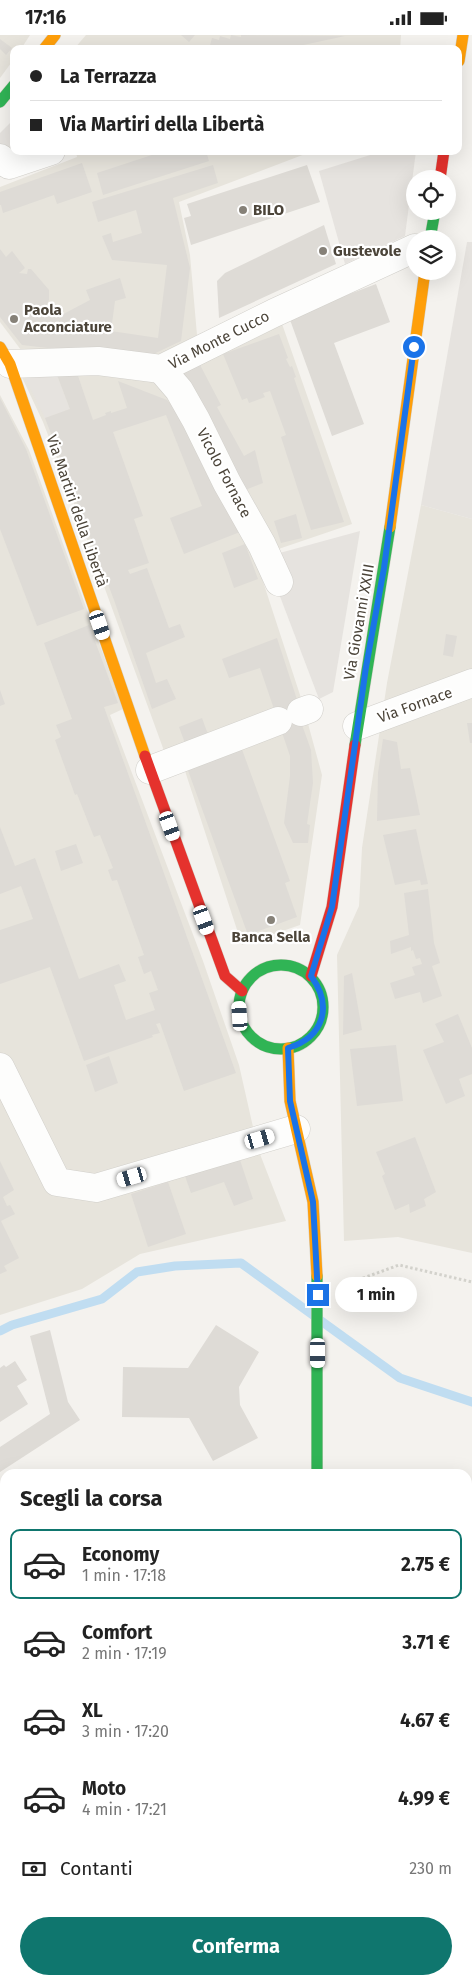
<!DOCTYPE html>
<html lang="it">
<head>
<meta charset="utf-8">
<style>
  body { margin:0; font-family:"Fira Sans",sans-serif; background:#f6f6f6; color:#222; height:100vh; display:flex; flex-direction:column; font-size:19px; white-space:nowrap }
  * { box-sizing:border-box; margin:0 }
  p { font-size:16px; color:#767676 }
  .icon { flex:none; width:28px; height:28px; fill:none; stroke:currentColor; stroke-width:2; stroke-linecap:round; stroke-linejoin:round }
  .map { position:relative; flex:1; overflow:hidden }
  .panel { position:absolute; left:0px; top:1434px; width:472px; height:516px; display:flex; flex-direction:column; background:#fff; border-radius:15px 15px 0 0; box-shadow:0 5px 20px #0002 }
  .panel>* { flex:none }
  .guide { position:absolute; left:10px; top:10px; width:452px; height:110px; border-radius:10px; box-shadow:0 5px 20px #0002; display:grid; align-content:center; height:110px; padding:0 20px; background:#fff }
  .fabs { position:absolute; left:406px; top:135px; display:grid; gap:10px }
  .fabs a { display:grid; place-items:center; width:50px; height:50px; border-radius:50%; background:#fff; box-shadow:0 5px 20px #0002; font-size:25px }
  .end { position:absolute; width:22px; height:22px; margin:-11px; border:6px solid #1a73e8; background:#fff; box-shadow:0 0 0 2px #fff }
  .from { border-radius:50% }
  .bubble { position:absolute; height:35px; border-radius:18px; background:#fff; box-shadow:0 5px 20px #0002; font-size:16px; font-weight:700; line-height:35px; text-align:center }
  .car { position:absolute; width:15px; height:30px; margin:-15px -8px; border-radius:6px; box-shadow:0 0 4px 1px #0007; background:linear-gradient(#fff 24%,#345 0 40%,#fff 0 76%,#345 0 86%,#fff 0) }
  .guide b { display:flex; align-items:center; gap:18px; height:48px; font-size:19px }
  .guide b+b { border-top:1px solid #e0e0e0 }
  .guide i { width:12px; height:12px; background:#222 }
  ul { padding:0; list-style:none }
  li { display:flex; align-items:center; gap:15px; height:70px; margin:0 10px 8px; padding:0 10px; border:2px solid transparent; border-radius:10px }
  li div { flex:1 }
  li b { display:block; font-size:19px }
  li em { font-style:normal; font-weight:700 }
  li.active { border-color:#0f766e }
  li>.icon { width:45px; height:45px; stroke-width:1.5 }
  h2 { padding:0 20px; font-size:22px; line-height:60px }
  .pay { display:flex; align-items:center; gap:12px; height:55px; padding:0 20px; font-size:19px }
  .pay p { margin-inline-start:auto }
  .primary-button { display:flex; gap:10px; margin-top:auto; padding:10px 20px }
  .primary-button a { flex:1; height:58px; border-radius:30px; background:#0f766e; color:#fff; font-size:20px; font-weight:700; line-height:58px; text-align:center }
  .status { display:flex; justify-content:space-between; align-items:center; height:35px; padding:0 25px; background:#fff; direction:ltr }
  .status svg { height:14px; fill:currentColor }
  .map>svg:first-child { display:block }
  .residential { fill:#e7e4dc }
  .parking { fill:#e6e3df }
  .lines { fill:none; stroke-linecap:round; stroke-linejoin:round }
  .stream { stroke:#c0ddf1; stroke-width:9 }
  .building { fill:#dedbd6 }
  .street-casing { stroke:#d2d0cb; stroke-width:29 }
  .fast-casing { stroke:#d3cfc5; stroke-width:12 }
  .slow-casing { stroke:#d3cfc5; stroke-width:12 }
  .jam-casing { stroke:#d3cfc5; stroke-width:12 }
  .path { stroke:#d3d2cc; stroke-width:3; stroke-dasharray:2.5 2.5; stroke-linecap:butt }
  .street { stroke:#fdfdfc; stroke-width:28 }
  .fast { stroke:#30b455; stroke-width:11 }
  .slow { stroke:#ff9f0a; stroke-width:11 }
  .jam { stroke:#e5322d; stroke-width:11 }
  .route { stroke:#1a73e8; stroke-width:6 }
  .poi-dot { fill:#868178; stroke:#fff; stroke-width:2 }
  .labels { text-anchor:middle; stroke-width:4.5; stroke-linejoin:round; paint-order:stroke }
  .poi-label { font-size:15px; font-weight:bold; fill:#4b4439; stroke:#fff; text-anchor:start }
  .street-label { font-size:15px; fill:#4b4439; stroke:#fff }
</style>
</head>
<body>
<div class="status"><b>17:16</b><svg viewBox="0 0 49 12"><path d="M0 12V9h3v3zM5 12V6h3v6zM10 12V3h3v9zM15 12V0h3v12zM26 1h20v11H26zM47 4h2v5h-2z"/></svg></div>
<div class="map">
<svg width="472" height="1949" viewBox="0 0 472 1949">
  <rect width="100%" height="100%" fill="#f4f2ee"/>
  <g class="residential">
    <path d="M0,0H30L21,14H14V24L0,43Z"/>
    <path d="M86,0H401L400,14H74Z"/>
    <path d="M76,116H313L179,167L190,220L197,300L274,266L352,489L255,522L301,663L322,740L300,890L242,910L185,736L167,724L62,436L43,387L19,336L24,319L0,287V152L77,122Z"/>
    <path d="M0,360L29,415L123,674L110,680L203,926L239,1030L258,1114L286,1186L140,1219L82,1254L0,1280Z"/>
    <path d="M421,470L472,484V1218L398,1202L344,1206L337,920L359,871L362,813L387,648Z"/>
  </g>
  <g class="parking">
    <path d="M14,84V116L63,119L0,142V98Z"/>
    <path d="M383,116H416L405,201L345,229L319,136Z"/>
    <path d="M467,207H472V484L421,470Z"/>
    <path d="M54,332L70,374L45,383L22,336Z"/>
    <path d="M360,496L333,657L319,664L265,522Z"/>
  </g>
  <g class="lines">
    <path class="stream" d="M0,1296L12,1290L102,1264L137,1237L175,1231L241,1228L400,1343L472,1367"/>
  </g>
  <g class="building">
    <path d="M181,0H195L189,7Z"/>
    <path d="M231,0L241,2V0L345,1L285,14H209L212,3L219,5L220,1L230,4Z"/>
    <path d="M0,4L12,13L6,20L0,14Z"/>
    <path d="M164,116H206L209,126L103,160L97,138Z"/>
    <path d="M82,128L92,157L57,169L54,160L3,178L1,170H0V157Z"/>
    <path d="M213,130L218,148L173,163L190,233L181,306L143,324L22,310L0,282V214L6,222L12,216L25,233L19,238L27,239L28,234H31L49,255V265L46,271L56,283L90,265L86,255L120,243L126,263L115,266L111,296L158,303L167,230L112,225L102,201L111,198L113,207L142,198L136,175L98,187L92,167Z"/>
    <path d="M307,130L320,167L191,210L184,183L191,181L187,169Z"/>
    <path d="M324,190L336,229L219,283L217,246L225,238Z"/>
    <path d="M376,249L390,287L334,308L364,389L332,401L289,282Z"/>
    <path d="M279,299L288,323L286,324L290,332L292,331L296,342L294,343L344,487L311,495L281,402L286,400L270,356L263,358L265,362L249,368L247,363L242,365L223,319Z"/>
    <path d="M198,326L221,370L217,372L244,421L255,415L263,448L240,457L174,335Z"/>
    <path d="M54,332L76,335L93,385L106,380L105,378L111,376V378L127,373L118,346L167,365L191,390L240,497L184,519L170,483L202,471L166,380L113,397L143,481L134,484L149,528L128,535L130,539L147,533L169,593L180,589L185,602L146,618L156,648L167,644L176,664L152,674L114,565L45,383L70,374Z"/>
    <path d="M0,363L26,414L84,574L37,591L0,494Z"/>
    <path d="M296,479L302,503L281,508L274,486Z"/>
    <path d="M245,509L258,544L234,553L222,518Z"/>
    <path d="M89,590L118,668L104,672L236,1038L184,1056L160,988L156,989L160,998L152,1000L153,1002L84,1026L50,932L0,949V895L33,884L21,851L0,859V792L15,831L35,823L79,944L119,929L126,946L114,950L126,985L155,975L149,958L158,955L151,936L144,939L138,922L144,920L117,845L112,846L108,835L113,833L100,800L94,802L77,759L75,760L55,705L61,702L56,690L72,684L44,608Z"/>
    <path d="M446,599L457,601L453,622L443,620Z"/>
    <path d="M277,603L301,677L300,684L311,715L313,748L307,789L310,790L308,808H293L284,788L290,741V721L260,633L229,643L222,624Z"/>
    <path d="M0,655L5,669L0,671Z"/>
    <path d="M202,683L209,702L186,711L179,692Z"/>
    <path d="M467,688H472V708H470Z"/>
    <path d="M383,704L397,707L401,734L410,733L420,780L377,786L378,738Z"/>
    <path d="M240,709L290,846L285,848L297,882L248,900L186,730Z"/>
    <path d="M416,794L428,849L421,850L420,845L395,850L383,800Z"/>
    <path d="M76,809L83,828L61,836L55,816Z"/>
    <path d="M428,854L434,908L440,928L432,931L442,961L423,968L420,957L395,964L390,948L415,940L412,932L422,929L420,923L416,924L413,915L411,916V912L391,919L390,906L409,900L404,858Z"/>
    <path d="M352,938L362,995L343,1000L344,941Z"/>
    <path d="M458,979L472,1013V1039L459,1044L465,1061L446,1069L423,1015L444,1007L435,989Z"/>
    <path d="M396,1010L403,1066L357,1071L350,1014Z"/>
    <path d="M109,1021L118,1048L95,1057L86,1030Z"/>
    <path d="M415,1102L436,1157L424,1164L426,1171L410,1178L409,1169L395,1175L382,1141L385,1139L376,1117Z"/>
    <path d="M239,1122L253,1164L234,1171L224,1147L191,1158L185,1141Z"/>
    <path d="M0,1126L14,1155L3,1162L7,1171L10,1170L15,1179L1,1186L19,1223L4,1231L7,1236L0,1239Z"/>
    <path d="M168,1147L186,1199L148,1212L131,1159Z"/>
    <path d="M216,1290L259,1317L239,1352L240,1370L258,1403L213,1426L189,1383L122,1382L123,1332L188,1333Z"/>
    <path d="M50,1295L68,1367L80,1385L0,1437V1412L50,1379L30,1301Z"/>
    <path d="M15,1326L27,1345L17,1351L28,1369L0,1387V1333L4,1330L6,1332Z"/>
    <path d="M472,1578V1727L468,1728V1579Z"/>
    <path d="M5,1661V1696H4L0,1680V1665Z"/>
    <path d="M5,1727V1793L0,1795V1728Z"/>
    <path d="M472,1792V1890L468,1891V1793Z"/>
    <path d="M0,1795L5,1809V1834L3,1836L5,1841V1863L0,1857Z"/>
    <path d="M468,1895H472V1949L436,1948V1945H468Z"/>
    <rect x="226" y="1945" width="49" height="4"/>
    <path d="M375,1945H396L397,1949H376Z"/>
    <rect x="109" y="1946" width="49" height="3"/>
  </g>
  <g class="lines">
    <defs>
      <g id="street">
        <path d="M0,123L9,130L51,116"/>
        <path d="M10,329L98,326L161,334L274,278L415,213"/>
        <path d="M161,334L179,355L196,385L227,448L262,510L279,547"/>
        <path d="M301,677L309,674"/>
        <path d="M357,691L472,648"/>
        <path d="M150,735L278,686"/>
        <path d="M0,1032L57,1147L96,1153L296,1094"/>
        <path d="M0,1518L5,1516"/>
        <path d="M0,1565L5,1573"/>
      </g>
      <g id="fast">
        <path d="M0,67L14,50"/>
        <path d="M430,204L435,176"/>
        <path d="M355,710L390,492"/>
        <circle cx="281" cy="972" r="42"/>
        <path d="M317,1241V1439"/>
      </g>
      <g id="slow">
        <path d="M44,14L55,0"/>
        <path d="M459,26L463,0"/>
        <path d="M0,312L10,329L145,721"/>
        <path d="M390,492L425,236"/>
        <path d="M288,1013L290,1066L313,1167L317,1241"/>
        <path d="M334,1945V1949"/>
      </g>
      <g id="jam">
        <path d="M440,144L444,116"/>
        <path d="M145,721L225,941L242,956"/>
        <path d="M311,941L332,872L355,710"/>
      </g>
    </defs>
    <use href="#street" class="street-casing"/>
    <use href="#fast" class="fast-casing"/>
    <use href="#slow" class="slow-casing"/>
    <use href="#jam" class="jam-casing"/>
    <path class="path" d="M344,1250L399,1230L472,1247"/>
    <use href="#street" class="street"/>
    <use href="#fast" class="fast"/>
    <use href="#slow" class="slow"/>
    <use href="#jam" class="jam"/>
  </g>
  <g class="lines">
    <path class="route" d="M318,1260L313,1167L290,1066L288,1013C324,1002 333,971 311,941L332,872L366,632L384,533L414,312"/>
  </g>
  <g class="poi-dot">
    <circle cx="243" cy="175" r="5"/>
    <circle cx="323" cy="216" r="5"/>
    <circle cx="14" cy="284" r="5"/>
    <circle cx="271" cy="885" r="5"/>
  </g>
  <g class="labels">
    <g class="poi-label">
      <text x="253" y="180">BILO</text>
      <text x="333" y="221">Gustevole</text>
      <text x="24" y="280">Paola<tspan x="24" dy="17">Acconciature</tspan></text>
      <text x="271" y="907" text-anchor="middle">Banca Sella</text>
    </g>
    <g class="street-label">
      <text transform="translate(219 305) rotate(-27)" y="5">Via Monte Cucco</text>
      <text transform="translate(224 438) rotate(62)" y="5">Vicolo Fornace</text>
      <text transform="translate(77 476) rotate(71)" y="5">Via Martiri della Libertà</text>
      <text transform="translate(359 587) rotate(-80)" y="5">Via Giovanni XXIII</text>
      <text transform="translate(415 670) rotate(-20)" y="5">Via Fornace</text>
    </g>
  </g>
</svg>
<div class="fabs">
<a><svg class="icon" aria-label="locate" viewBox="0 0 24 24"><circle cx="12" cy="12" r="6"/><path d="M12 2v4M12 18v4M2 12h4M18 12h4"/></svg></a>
<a><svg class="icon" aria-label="layers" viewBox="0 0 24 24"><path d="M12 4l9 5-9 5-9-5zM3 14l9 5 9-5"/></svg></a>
</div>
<i class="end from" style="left:414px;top:312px"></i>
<i class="end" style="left:318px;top:1260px"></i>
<div class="bubble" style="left:335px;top:1242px;width:82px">1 min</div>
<i class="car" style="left:100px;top:590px;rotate:161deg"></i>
<i class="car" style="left:170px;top:791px;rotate:160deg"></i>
<i class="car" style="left:204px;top:885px;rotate:160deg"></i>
<i class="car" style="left:240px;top:981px;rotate:356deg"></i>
<i class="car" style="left:260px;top:1104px;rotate:74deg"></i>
<i class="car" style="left:132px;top:1142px;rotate:254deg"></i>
<i class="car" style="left:318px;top:1318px;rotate:180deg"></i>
<div class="guide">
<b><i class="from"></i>La Terrazza</b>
<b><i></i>Via Martiri della Libertà</b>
</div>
<section class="panel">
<h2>Scegli la corsa</h2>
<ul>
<li class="active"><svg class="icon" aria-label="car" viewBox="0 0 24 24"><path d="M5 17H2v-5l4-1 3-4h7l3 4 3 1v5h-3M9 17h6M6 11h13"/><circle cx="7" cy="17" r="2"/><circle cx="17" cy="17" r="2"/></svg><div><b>Economy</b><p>1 min · 17:18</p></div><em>2.75 €</em></li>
<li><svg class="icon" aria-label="car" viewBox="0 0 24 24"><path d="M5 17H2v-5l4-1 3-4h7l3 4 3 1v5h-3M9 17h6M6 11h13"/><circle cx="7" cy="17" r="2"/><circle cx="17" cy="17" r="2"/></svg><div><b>Comfort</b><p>2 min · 17:19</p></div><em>3.71 €</em></li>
<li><svg class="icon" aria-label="car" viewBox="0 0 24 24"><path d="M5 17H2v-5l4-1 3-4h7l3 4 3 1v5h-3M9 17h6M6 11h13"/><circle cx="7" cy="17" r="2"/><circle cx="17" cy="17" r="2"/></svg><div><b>XL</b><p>3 min · 17:20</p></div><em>4.67 €</em></li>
<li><svg class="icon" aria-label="car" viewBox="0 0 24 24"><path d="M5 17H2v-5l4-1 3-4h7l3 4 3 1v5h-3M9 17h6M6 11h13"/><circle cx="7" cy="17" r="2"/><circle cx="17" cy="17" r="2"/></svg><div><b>Moto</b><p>4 min · 17:21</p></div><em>4.99 €</em></li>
</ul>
<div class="pay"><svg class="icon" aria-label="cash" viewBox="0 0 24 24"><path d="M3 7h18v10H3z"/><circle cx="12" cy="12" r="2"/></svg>Contanti<p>230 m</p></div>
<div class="primary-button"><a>Conferma</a></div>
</section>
</div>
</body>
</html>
